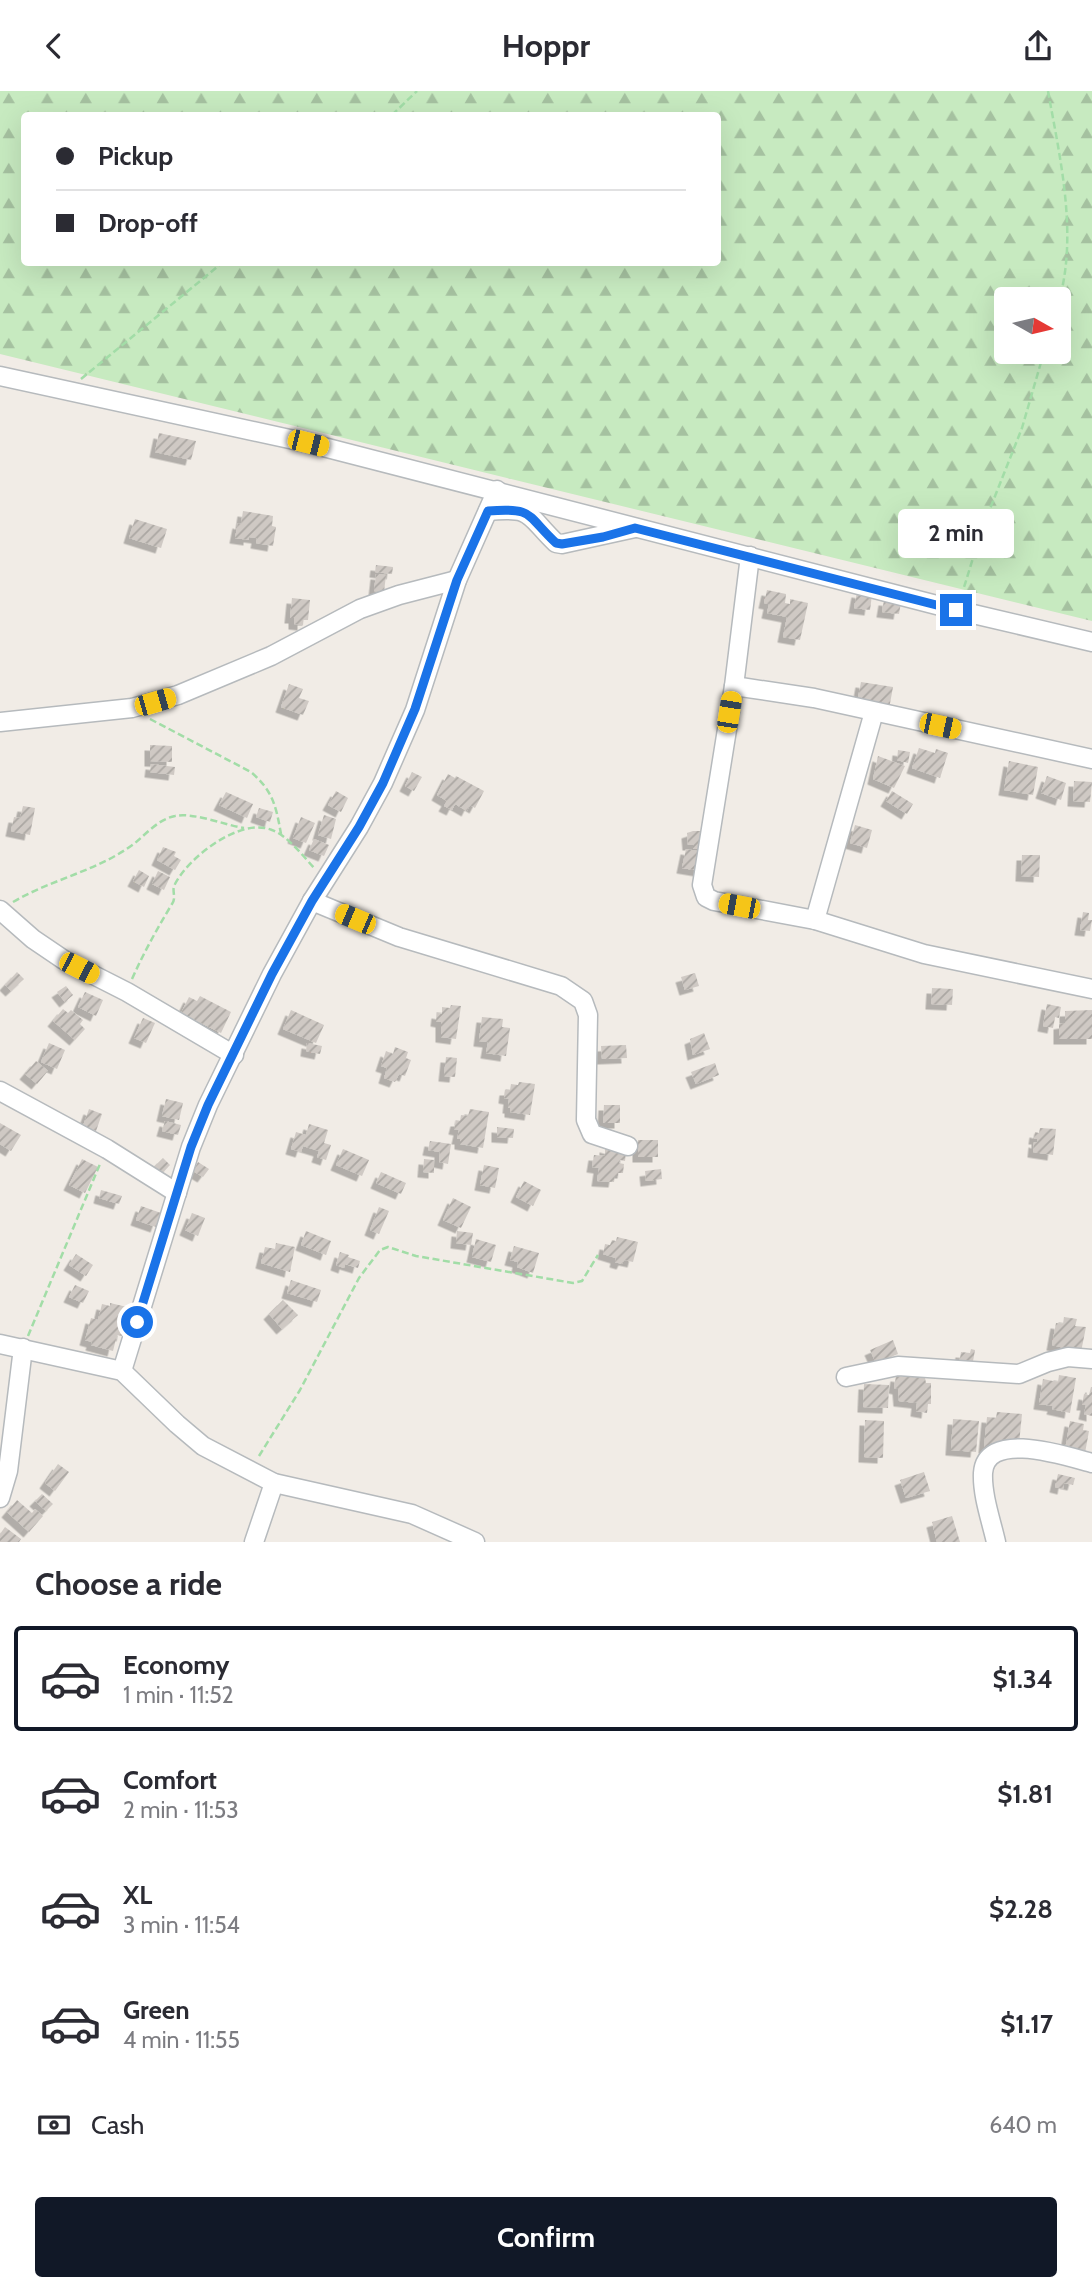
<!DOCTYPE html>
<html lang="en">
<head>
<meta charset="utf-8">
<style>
  body { margin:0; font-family:Cabin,sans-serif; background:#f2f2f3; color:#2b2b33; height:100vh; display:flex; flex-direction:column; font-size:26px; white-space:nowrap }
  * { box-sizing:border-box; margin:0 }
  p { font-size:23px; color:#7c7c81 }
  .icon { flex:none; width:38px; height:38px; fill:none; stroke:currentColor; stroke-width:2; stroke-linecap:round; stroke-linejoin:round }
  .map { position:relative; height:1451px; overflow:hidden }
  .side { display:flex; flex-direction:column; background:#fff; flex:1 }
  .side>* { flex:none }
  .hud { position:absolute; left:21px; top:21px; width:700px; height:154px; border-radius:7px; box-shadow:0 7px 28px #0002; display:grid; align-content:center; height:154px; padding:0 35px; background:#fff }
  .needle { width:46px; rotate:98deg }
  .tools { position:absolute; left:994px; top:196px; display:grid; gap:14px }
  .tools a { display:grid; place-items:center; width:77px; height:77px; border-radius:7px; background:#fff; box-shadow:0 7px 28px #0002; font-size:35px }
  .end { position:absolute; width:32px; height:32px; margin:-16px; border:9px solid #1a73e8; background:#fff; box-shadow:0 0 0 4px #fff }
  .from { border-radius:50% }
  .bubble { position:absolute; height:49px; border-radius:7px; background:#fff; box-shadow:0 7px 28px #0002; font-size:23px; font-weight:700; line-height:49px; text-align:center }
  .car { position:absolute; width:21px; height:42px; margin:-21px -10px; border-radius:9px; box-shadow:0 0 5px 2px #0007; background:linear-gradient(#f5c518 24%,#345 0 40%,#f5c518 0 76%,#345 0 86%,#f5c518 0) }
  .hud b { display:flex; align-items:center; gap:24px; height:66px; font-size:26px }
  .hud b+b { border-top:2px solid #e1e1e2 }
  .hud i { width:18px; height:18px; background:#2b2b33 }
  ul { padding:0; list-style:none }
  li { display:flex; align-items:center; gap:21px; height:105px; margin:0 14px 10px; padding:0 21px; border:4px solid transparent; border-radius:7px }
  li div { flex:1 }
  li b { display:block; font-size:26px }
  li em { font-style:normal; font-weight:700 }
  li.selected { border-color:#111827 }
  li>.icon { width:63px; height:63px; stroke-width:1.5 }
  h2 { padding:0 35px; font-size:32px; line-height:84px }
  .pay { display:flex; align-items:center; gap:18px; height:77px; padding:0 35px; font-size:26px }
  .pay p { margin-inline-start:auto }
  .cta { display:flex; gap:14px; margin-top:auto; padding:14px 35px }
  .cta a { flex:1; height:80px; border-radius:7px; background:#111827; color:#fff; font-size:28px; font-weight:700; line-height:80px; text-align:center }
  header { display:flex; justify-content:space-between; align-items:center; height:91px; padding:0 35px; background:#fff; font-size:32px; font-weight:700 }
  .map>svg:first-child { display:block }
  .forest { fill:url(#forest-firs); fill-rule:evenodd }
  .building { fill:url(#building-hatch); filter:url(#shadow) }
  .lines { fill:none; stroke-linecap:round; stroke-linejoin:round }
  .minor-casing { stroke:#b6babd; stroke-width:21 }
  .path { stroke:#a2dda7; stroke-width:2.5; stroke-dasharray:7 3.5; stroke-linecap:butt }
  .minor { stroke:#fff; stroke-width:18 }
  .route { stroke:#1a73e8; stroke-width:9 }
</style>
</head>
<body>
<header><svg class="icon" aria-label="back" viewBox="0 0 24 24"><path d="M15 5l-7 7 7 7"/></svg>Hoppr<svg class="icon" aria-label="share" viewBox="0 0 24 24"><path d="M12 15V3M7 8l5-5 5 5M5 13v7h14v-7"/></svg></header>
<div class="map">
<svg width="1092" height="1451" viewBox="0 0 1092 1451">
  <defs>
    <pattern id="forest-firs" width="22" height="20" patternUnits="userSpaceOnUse" patternTransform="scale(1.75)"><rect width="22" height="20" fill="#c7eac0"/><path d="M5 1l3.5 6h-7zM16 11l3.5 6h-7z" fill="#a5c1a0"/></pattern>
    <pattern id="building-hatch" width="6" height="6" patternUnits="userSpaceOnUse" patternTransform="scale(1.75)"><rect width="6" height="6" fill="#cfc9c4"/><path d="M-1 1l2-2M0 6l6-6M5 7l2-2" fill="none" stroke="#aba7a3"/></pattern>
    <filter id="shadow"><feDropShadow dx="-5.5" dy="5.5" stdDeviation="0" flood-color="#0004"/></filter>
  </defs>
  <rect width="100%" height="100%" fill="#f1ece6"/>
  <path class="forest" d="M0,0H1092V530L0,263ZM24,24H718V172H24ZM1006,208H1059V261H1006Z"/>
  <g class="building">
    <path d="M159,342L196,350L191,369L155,361Z"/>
    <path d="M243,420L273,425L272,435L276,436L273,455L256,452L257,447L249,446V449L235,447L238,432L241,433Z"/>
    <path d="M135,428L167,438L161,457L129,447Z"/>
    <path d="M376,474L393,476L392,483L375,481Z"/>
    <path d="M376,483L386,484L384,501L374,500Z"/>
    <path d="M767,499L786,503L785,512L790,513V508L808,512L800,549L783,546L787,526L767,522L769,513L764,512Z"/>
    <path d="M857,501L872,504L870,519L854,517Z"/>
    <path d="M292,507L310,509L308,529H303V534L294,533V527H290Z"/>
    <path d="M884,509L901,511L899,523L882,521Z"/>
    <path d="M861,591L893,596L889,618L857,612Z"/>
    <path d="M289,593L303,598L299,607L309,610L303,624L281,616Z"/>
    <path d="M150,654L172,655V671L150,670Z"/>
    <path d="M919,657L935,662L936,658L948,662L940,687L912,677Z"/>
    <path d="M898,659L910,661L908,672L897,669Z"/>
    <path d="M878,665L905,675L894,697L873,688Z"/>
    <path d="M1009,670L1038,676L1033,704L1004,699Z"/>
    <path d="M151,673L175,676L174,684L150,681Z"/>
    <path d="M412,681L422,686L414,700L405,695Z"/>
    <path d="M448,683L455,687L456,685L484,700L475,717L470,714L467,720L455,713L452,719L444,715L447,710L437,704Z"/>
    <path d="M1047,685L1066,692L1061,709L1041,702Z"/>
    <path d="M1074,690L1092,691L1090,711L1073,710Z"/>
    <path d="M336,700L348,707L341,721L328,714Z"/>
    <path d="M892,700L913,713L907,723L886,710Z"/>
    <path d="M226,701L253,713L247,727L219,714Z"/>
    <path d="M23,715L35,717L30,744L11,740L14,726L20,727Z"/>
    <path d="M259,717L273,721L270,731L256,726Z"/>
    <path d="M324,724L336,728L331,748L318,744Z"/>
    <path d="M301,726L315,732L306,752L293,747Z"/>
    <path d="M855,734L872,739L867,757L850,752Z"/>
    <path d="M693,740H704V758H693V754H688L687,742Z"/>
    <path d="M314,748L329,754L324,765L309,759Z"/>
    <path d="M163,756L176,761L174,765L181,769L175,779L157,769Z"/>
    <path d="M686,758L703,761L700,780L682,777Z"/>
    <path d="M1022,764H1040L1039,786L1021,785Z"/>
    <path d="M139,779L149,785L144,796L133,790Z"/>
    <path d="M158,780L170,786L164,799L152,793Z"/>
    <path d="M1083,821L1089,822L1088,829H1092L1090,840L1080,839Z"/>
    <path d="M17,881L24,888L11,900L5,894Z"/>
    <path d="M695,882L699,895L685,899L681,886Z"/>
    <path d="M66,895L73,904L65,911L57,901Z"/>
    <path d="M932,897L953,898L952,914L931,913Z"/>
    <path d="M85,901L103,909L96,925L78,916Z"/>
    <path d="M200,905L231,921L221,942L181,922L189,906L197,910Z"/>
    <path d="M1047,913L1061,916L1059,927L1055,926L1053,937L1043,935Z"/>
    <path d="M451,914L461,915L456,948L441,946V931L436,930L437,922L442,923V916L450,917Z"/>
    <path d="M63,918L68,922L71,919L83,929L80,933L85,938L75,949L53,930Z"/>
    <path d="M291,919L324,934L316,952L283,938Z"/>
    <path d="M1092,919V948H1059V933L1065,932V920Z"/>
    <path d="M482,926L503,928L502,936L510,937L506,965L486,962L488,951L479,950Z"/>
    <path d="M143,927L155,932L146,952L134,947Z"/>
    <path d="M704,942L710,958L693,964L690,948Z"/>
    <path d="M49,952L65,959L57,978L41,971Z"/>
    <path d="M307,952L322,955L320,963L306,960Z"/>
    <path d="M626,954L627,967L602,968L601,955Z"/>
    <path d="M395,956L408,961L406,967L411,969L405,985L399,983L395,991L384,987L387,977L381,975L386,960L393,963Z"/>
    <path d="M446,966L457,967L455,986L444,985Z"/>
    <path d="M36,970L48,980L37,993L25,983Z"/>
    <path d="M715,972L719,984L696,993L691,981Z"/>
    <path d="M519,991L535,993L530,1024L510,1021V1017H508L509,1008L504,1007L505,999H510L511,993L518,994Z"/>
    <path d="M166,1008L183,1012L179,1029L162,1025Z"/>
    <path d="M604,1014H620V1032H603Z"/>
    <path d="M89,1018L102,1023L96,1040L83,1035Z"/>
    <path d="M470,1018L489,1021L483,1057L460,1053V1048H457L459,1039L454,1038L456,1030H460L461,1024L468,1025Z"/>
    <path d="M165,1030L181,1034L178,1044L162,1040Z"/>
    <path d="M0,1032L21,1044L11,1060L0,1053Z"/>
    <path d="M309,1033L328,1039L324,1052L331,1054L326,1069L317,1066L319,1060L303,1055L301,1061L291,1058L296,1041L306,1044Z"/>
    <path d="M497,1036L514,1038L513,1047L497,1046Z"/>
    <path d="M1040,1037L1056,1038L1053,1064L1033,1061L1034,1051L1037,1052V1048H1034L1035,1041L1039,1042Z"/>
    <rect x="638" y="1049" width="20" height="17"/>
    <path d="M430,1050L451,1053L448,1073L439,1071L440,1061L428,1059Z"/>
    <path d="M605,1056L626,1062L625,1070L620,1069L619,1072L624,1073L623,1082H618V1085H615L614,1091L597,1090L599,1077L592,1076L594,1064L605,1065Z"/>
    <path d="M343,1058L369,1069L362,1085L336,1074Z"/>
    <path d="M163,1067L170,1074L158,1087L150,1080Z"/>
    <path d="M82,1068L98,1076L85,1102L69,1094Z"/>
    <path d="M424,1068L434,1069V1082L423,1081Z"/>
    <path d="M198,1071L209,1078L203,1086L193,1080Z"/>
    <path d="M484,1074L499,1077L495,1097L480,1094Z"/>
    <path d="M661,1078L662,1088L646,1090L645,1080Z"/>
    <path d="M381,1081L406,1092L401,1103L376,1092Z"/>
    <path d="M524,1090L541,1099L533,1115L516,1106Z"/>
    <path d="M101,1099L122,1105L119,1113L99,1107Z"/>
    <path d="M453,1107L471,1116L461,1137L443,1129Z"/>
    <path d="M141,1115L161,1122L156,1136L136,1129Z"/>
    <path d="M379,1116L389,1120L379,1143L370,1139Z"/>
    <path d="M192,1122L205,1127L198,1145L185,1139Z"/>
    <path d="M306,1140L331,1150L326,1164L301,1154Z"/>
    <path d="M457,1140L473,1142L471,1154L456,1152Z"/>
    <path d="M617,1146L638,1151L633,1171L624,1169L622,1173L615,1171L616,1167L603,1163L605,1153L610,1154L612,1149L616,1150Z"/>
    <path d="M476,1148L496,1154L491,1171L472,1166Z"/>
    <path d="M276,1152L295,1156L290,1181L261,1172L265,1156L275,1158Z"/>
    <path d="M514,1155L539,1162L533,1182L517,1176L518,1171L510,1169Z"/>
    <path d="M340,1161L349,1164L348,1166L360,1170L358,1177L345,1173L344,1177L336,1174Z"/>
    <path d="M76,1163L93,1174L86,1185L69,1174Z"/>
    <path d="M291,1189L321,1199L317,1211L287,1202Z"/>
    <path d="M75,1194L89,1200L83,1212L69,1206Z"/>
    <path d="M283,1209L298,1224L282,1238L269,1223Z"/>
    <path d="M110,1212L127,1216L122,1245L117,1244L113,1260L91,1254L92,1251L85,1249L91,1227L98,1229L102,1213L110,1215Z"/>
    <path d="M1064,1226L1077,1228L1075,1235L1086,1236L1081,1261L1052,1254L1056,1232L1063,1233Z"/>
    <path d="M893,1249L898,1263L876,1272L870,1259Z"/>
    <path d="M971,1258L975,1259L972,1276L959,1274L961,1261L970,1262Z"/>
    <path d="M904,1280L924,1282L926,1292H931V1313H928L927,1322L916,1320L917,1312L899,1310L898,1298L894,1297L896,1285L903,1286Z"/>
    <path d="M1059,1284L1076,1287L1070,1322L1052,1318L1053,1315L1039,1313L1043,1288L1058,1291Z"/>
    <path d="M864,1293L889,1294L888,1317L863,1316Z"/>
    <path d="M1091,1296H1092V1325L1084,1323L1086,1314H1082L1084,1303L1089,1304Z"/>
    <path d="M997,1321L1022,1323L1019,1353L1015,1361L984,1357L987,1326L996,1327Z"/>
    <path d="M953,1328L979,1330L976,1361L951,1359Z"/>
    <path d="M865,1329L884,1330L883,1367L864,1366Z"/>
    <path d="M1070,1330L1084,1333L1083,1339L1089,1340L1085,1362L1065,1359Z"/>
    <path d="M58,1373L69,1381L55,1400L45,1392Z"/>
    <path d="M924,1381L930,1400L906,1407L900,1389Z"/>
    <path d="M1058,1383L1075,1387L1073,1394L1064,1392L1063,1398L1055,1396Z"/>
    <path d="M42,1403L53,1413L46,1420L35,1410Z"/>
    <path d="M17,1409L32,1422L35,1418L43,1425L29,1441L7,1421Z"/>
    <path d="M952,1425L960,1451H937L932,1431Z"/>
    <path d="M5,1436L21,1448L19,1451H0V1443Z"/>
  </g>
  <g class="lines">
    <defs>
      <g id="minor">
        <path d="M0,285L308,352L956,519L1092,551"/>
        <path d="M488,420C534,416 526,423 556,452L562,453L635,437"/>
        <path d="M750,465L734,595L702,794L706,806L714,810L815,829L924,863L1092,898"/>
        <path d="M734,595L814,607L1092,668"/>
        <path d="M0,631L132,617L178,604L271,565L360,518L399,504L457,489"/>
        <path d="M312,810L399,846L561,895L583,910L588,924L586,1029L592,1043L628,1055"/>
        <path d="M0,819L33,848L64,869L127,901L234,964"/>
        <path d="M815,829L874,621"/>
        <path d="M0,1000L107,1058L177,1102"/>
        <path d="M0,1253L122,1280L177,1333L203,1355L274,1392L412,1423L475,1451"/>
        <path d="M122,1280L191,1056L208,1014L272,883L312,810L359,736L383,692L415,619L457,489L497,399"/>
        <path d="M846,1286L898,1275L1019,1283L1048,1271L1068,1266L1092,1268"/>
        <path d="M0,1407L8,1380L23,1257"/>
        <path d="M254,1451L274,1392"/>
        <path d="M996,1451C991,1429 982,1404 983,1382C986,1338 1066,1365 1092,1372"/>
      </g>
    </defs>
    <use href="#minor" class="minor-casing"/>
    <g class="path">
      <path d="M1048,0C1060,67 1078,143 1059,210"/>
      <path d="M392,24L417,0"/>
      <path d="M81,288L222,172"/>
      <path d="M961,506L982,438L1022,337L1044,261"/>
      <path d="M150,628L251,681C273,700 276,715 281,743"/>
      <path d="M13,811C52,788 98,780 135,752C147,742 159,728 175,725C193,721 225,734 244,737"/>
      <path d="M132,888C144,861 157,838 172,813C177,806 171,800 175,793C189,766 240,726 272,739C288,745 303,765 315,778"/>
      <path d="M28,1245L100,1073"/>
      <path d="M259,1365L300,1299L359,1187L380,1159L388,1156L416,1165L573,1192L582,1190L598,1164"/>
    </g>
    <use href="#minor" class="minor"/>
  </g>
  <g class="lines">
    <path class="route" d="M137,1231L191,1056L208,1014L272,883L312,810L359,736L383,692L415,618L457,489L488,420C534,416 526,424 556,452L562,453L603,446L635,437L956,519"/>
  </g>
</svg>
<div class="tools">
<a><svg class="needle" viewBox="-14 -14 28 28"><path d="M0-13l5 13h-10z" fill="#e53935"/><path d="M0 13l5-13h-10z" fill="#7c7c81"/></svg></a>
</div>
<i class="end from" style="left:137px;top:1231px"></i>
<i class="end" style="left:956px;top:519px"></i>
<div class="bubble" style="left:898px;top:418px;width:116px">2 min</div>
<i class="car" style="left:308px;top:352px;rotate:104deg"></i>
<i class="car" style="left:155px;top:611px;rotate:74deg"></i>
<i class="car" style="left:729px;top:621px;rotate:9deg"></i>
<i class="car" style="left:940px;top:635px;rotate:102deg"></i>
<i class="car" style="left:739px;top:815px;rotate:281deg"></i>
<i class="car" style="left:355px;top:828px;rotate:293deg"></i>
<i class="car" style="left:79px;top:877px;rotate:117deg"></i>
<div class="hud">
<b><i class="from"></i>Pickup</b>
<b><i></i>Drop-off</b>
</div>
</div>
<section class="side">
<h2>Choose a ride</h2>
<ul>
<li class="selected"><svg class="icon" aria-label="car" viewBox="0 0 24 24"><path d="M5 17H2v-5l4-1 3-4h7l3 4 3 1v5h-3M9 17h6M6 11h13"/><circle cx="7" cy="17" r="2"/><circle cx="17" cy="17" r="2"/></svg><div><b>Economy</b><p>1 min · 11:52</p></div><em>$1.34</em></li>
<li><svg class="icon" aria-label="car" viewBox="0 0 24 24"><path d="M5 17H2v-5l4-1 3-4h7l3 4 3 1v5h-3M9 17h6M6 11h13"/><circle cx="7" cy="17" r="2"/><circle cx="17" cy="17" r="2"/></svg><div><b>Comfort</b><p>2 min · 11:53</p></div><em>$1.81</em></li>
<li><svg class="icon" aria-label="car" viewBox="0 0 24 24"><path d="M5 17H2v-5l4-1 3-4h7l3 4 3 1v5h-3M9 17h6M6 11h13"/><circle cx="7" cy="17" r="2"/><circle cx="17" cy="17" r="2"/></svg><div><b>XL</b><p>3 min · 11:54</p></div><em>$2.28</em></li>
<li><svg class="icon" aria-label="car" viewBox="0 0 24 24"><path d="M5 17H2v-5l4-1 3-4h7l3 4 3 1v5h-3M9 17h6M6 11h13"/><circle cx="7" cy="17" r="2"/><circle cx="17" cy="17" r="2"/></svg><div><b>Green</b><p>4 min · 11:55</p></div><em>$1.17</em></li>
</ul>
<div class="pay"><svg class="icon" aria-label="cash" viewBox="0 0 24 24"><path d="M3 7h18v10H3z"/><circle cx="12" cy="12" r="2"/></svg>Cash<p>640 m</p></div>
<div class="cta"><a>Confirm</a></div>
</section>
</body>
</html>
